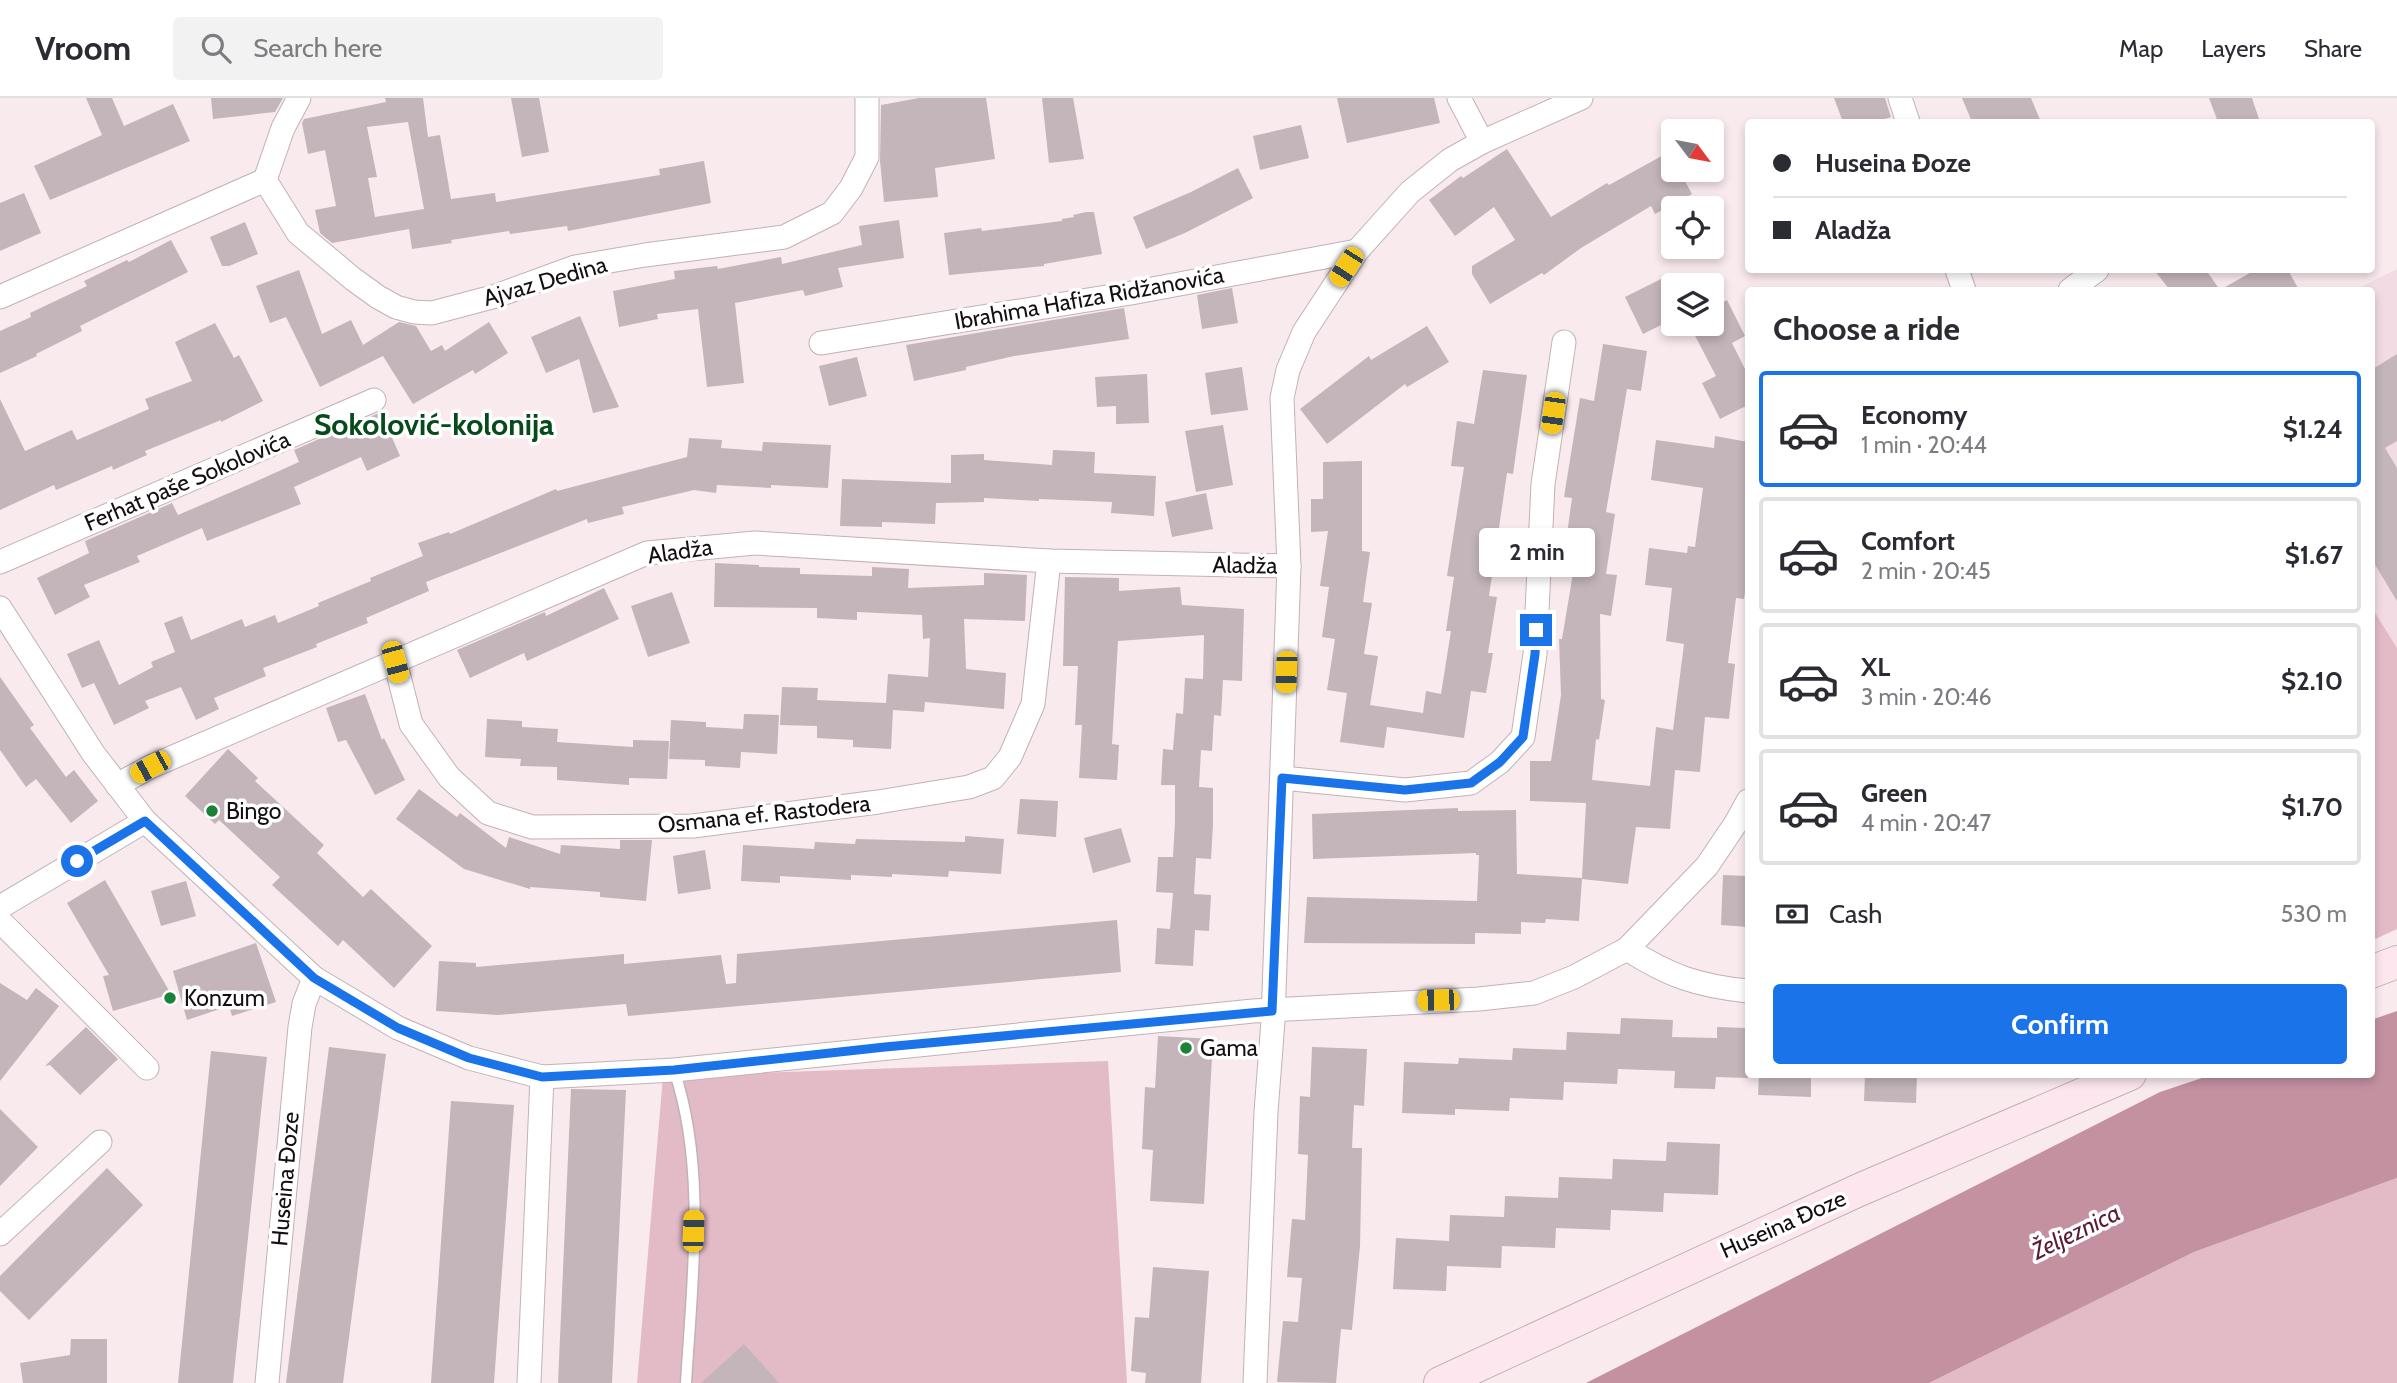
<!DOCTYPE html>
<html lang="en">
<head>
<meta charset="utf-8">
<style>
  body { margin:0; font-family:Cabin,sans-serif; background:#f2f2f3; color:#2b2b33; height:100vh; display:flex; flex-direction:column; font-size:26px; white-space:nowrap }
  * { box-sizing:border-box; margin:0 }
  p { font-size:23px; color:#7c7c81 }
  .icon { flex:none; width:38px; height:38px; fill:none; stroke:currentColor; stroke-width:2; stroke-linecap:round; stroke-linejoin:round }
  .map { position:relative; flex:1; overflow:hidden }
  .drawer { position:absolute; left:1745px; top:189px; width:630px; height:791px; display:flex; flex-direction:column; background:#fff; border-radius:7px; box-shadow:0 4px 10px #0003 }
  .drawer>* { flex:none }
  .hud { position:absolute; left:1745px; top:21px; width:630px; height:154px; border-radius:7px; box-shadow:0 4px 10px #0003; display:grid; align-content:center; height:154px; padding:0 28px; background:#fff }
  .needle { width:46px; rotate:122deg }
  .fabs { position:absolute; left:1661px; top:21px; display:grid; gap:14px }
  .fabs a { display:grid; place-items:center; width:63px; height:63px; border-radius:7px; background:#fff; box-shadow:0 4px 10px #0003; font-size:35px }
  .end { position:absolute; width:32px; height:32px; margin:-16px; border:9px solid #1a73e8; background:#fff; box-shadow:0 0 0 4px #fff }
  .from { border-radius:50% }
  .bubble { position:absolute; height:49px; border-radius:7px; background:#fff; box-shadow:0 4px 10px #0003; font-size:23px; font-weight:800; line-height:49px; text-align:center }
  .car { position:absolute; width:21px; height:42px; margin:-21px -10px; border-radius:9px; box-shadow:0 0 5px 2px #0007; background:linear-gradient(#f5c518 24%,#345 0 40%,#f5c518 0 76%,#345 0 86%,#f5c518 0) }
  .hud b { display:flex; align-items:center; gap:24px; height:66px; font-size:26px }
  .hud b+b { border-top:2px solid #e1e1e2 }
  .hud i { width:18px; height:18px; background:#2b2b33 }
  ul { padding:0; list-style:none }
  li { display:flex; align-items:center; gap:21px; height:116px; margin:0 14px 10px; padding:0 14px; border:4px solid #e1e1e2; border-radius:7px }
  li div { flex:1 }
  li b { display:block; font-size:26px }
  li em { font-style:normal; font-weight:800 }
  li.selected { border-color:#1a73e8 }
  li>.icon { width:63px; height:63px; stroke-width:1.5 }
  h2 { padding:0 28px; font-size:32px; line-height:84px }
  .pay { display:flex; align-items:center; gap:18px; height:77px; padding:0 28px; font-size:26px }
  .pay p { margin-inline-start:auto }
  .button { display:flex; gap:14px; margin-top:auto; padding:14px 28px }
  .button a { flex:1; height:80px; border-radius:7px; background:#1a73e8; color:#fff; font-size:28px; font-weight:800; line-height:80px; text-align:center }
  header { display:flex; align-items:center; gap:42px; box-sizing:border-box; height:98px; padding:0 35px; background:#fff; border-bottom:2px solid #e1e1e2 }
  header strong { font-size:33px }
  nav { display:flex; gap:38px; margin-inline-start:auto; font-size:24px }
  .search { width:490px; height:63px; background:#f2f2f3; display:flex; align-items:center; gap:18px; box-sizing:border-box; padding:0 24px; border-radius:7px; color:#7c7c81; font-size:26px }
  .map>svg:first-child { display:block }
  .built { fill:#f2dbe2 }
  .green { fill:#e3bbc7 }
  .water { fill:#c491a1 }
  .building { fill:#c3b5b9; fill-rule:evenodd }
  .lines { fill:none; stroke-linecap:round; stroke-linejoin:round }
  .lane-casing { stroke:#c0b2b6; stroke-width:13 }
  .street-casing { stroke:#c0b2b6; stroke-width:25 }
  .secondary-casing { stroke:#c0b2b6; stroke-width:34 }
  .lane { stroke:#fff; stroke-width:10 }
  .street { stroke:#fff; stroke-width:23 }
  .secondary { stroke:#fee6ee; stroke-width:32 }
  .route { stroke:#1a73e8; stroke-width:9 }
  .poi-dot { fill:#1b8338; stroke:#fff; stroke-width:2.5 }
  .labels { text-anchor:middle; stroke-width:7; stroke-linejoin:round; paint-order:stroke }
  .street-label { font-size:23px; fill:#140f10; stroke:#fff }
  .poi-label { font-size:23px; fill:#140f10; stroke:#fff; text-anchor:start }
  .water-label { font-size:24px; font-style:italic; fill:#591c35; stroke:#fff }
  .district-label { font-size:30px; font-weight:bold; fill:#074b1c; stroke:#fff }
</style>
</head>
<body>
<header>
<strong>Vroom</strong>
<div class="search"><svg class="icon" aria-label="search" viewBox="0 0 24 24"><circle cx="10" cy="10" r="6"/><path d="M15 15l6 6"/></svg>Search here</div>
<nav><a>Map</a><a>Layers</a><a>Share</a></nav>
</header>
<div class="map">
<svg width="2397" height="1285" viewBox="0 0 2397 1285">
  <rect width="100%" height="100%" fill="#f9eaee"/>
  <path class="built" d="M2397,171V550L2371,508V192H2355Z"/>
  <g class="green">
    <path d="M2371,508L2397,550V831L2371,843Z"/>
    <path d="M1108,963L1127,1285H637L663,978Z"/>
    <path d="M2397,1080V1285H1929L2194,1154Z"/>
  </g>
  <path class="water" d="M2397,913V1080L2194,1154L1929,1285H1586L2160,994L2211,977L2371,976V922Z"/>
  <g class="building">
    <path d="M86,0H112L124,28L173,6L190,43L50,102L34,68L102,37Z"/>
    <path d="M211,0H283L275,14L213,21Z"/>
    <path d="M385,0H423L428,39L440,37L451,101L495,95L496,104L660,77L659,71L704,63L711,105L568,133L567,128L510,136L509,133L451,142L452,145L412,151L409,131L332,145L320,135L315,112L336,108L325,52L308,56L302,25L304,21L386,4ZM408,24L424,111L375,119L368,80L377,79L367,29Z"/>
    <path d="M511,0H539L549,54L522,59Z"/>
    <path d="M919,0H986L995,61L935,70L938,99L884,104L880,63L881,7Z"/>
    <path d="M1042,0H1073L1084,61L1049,65Z"/>
    <path d="M1337,0H1434L1440,25L1347,45Z"/>
    <path d="M1834,0H1885L1891,19L1875,24H1843Z"/>
    <path d="M1962,0H2031L2041,24H1972Z"/>
    <path d="M2209,0H2252L2260,24H2218Z"/>
    <path d="M1301,27L1309,60L1260,72L1253,38Z"/>
    <path d="M1507,51L1551,119L1607,85L1609,87L1669,54L1673,61V72H1679L1692,96L1655,116L1651,108L1581,150L1544,177L1542,175L1490,206L1472,176V168L1515,142L1494,109L1455,138L1429,102L1461,78L1463,80Z"/>
    <path d="M1238,70L1253,100L1185,135L1146,151L1133,119L1191,94Z"/>
    <path d="M24,95L41,135L0,153V105Z"/>
    <path d="M1086,114H1094L1102,156L1044,166V168L949,177L944,135L981,130L982,133L1062,123V121L1074,119L1073,117Z"/>
    <path d="M899,122L904,160L838,170L843,189L805,198L803,192L735,205L744,285L707,289L698,211L657,216L658,221L619,229L613,193L675,181L674,173L717,168L718,171L781,159L782,166L862,147L859,128Z"/>
    <path d="M245,124L258,156L229,168H222L210,139Z"/>
    <path d="M171,142L188,174L80,228L82,233L36,256L37,258L0,275V233L31,219L30,215L87,188L84,183L127,162L129,164Z"/>
    <path d="M299,172L322,236L351,222L363,247L399,224L416,228L431,253L442,247L445,253L489,224L508,255L475,276L473,272L413,306L383,258L320,289L286,219L270,225L256,188Z"/>
    <path d="M2154,172H2206L2220,192L2255,172H2288L2299,192H2170Z"/>
    <path d="M1665,179L1673,195V221L1643,236L1625,199Z"/>
    <path d="M1232,190L1238,225L1202,231L1197,197Z"/>
    <path d="M1727,202L1745,238L1732,245L1748,277V307L1720,321L1702,285L1716,278L1689,226H1712V210Z"/>
    <path d="M1124,210L1129,241L1014,258L966,269V272L914,283L906,247Z"/>
    <path d="M580,218L595,254L619,309L593,315L579,261L546,275L531,239Z"/>
    <path d="M215,225L234,260L239,257L263,303L221,324V322L145,353L147,357L113,372L112,368L56,392L54,387L0,412V301L25,353L72,332L77,342L149,311L145,301L192,283L175,244Z"/>
    <path d="M1427,228L1449,264L1407,289L1405,286L1327,346L1300,311L1369,258L1371,262Z"/>
    <path d="M1603,246L1647,253L1641,293L1627,291L1606,414L1615,416L1606,476L1617,477L1611,518L1600,516L1601,601L1605,602L1599,642L1596,641L1592,682L1650,688L1656,629L1673,632L1684,546L1666,543L1672,490L1645,487L1649,450L1687,455L1688,448L1695,449L1703,390L1651,382L1656,342L1714,350L1715,338L1748,344V474L1744,501L1736,500L1728,565L1735,566L1729,621L1705,619L1700,674L1675,672L1670,731L1636,729L1628,786L1582,781L1579,823L1546,821L1545,825L1521,824V836L1475,835V846L1304,845L1307,799L1477,803L1479,757H1476V755L1313,761L1312,716L1458,710V713L1516,712L1517,776L1582,780L1586,705L1530,703V663H1551L1561,597L1559,541H1562L1577,451L1565,450L1572,400L1564,399L1580,300L1594,303Z"/>
    <path d="M2397,256V343L2385,350L2397,370V503L2371,460V272Z"/>
    <path d="M857,259L867,298L829,308L819,268Z"/>
    <path d="M1242,269L1248,312L1211,317L1205,275Z"/>
    <path d="M1483,272L1527,277L1513,376L1507,375L1489,498L1497,499L1488,555H1493L1486,595L1471,593L1464,640L1387,629L1384,650L1340,644L1347,595L1327,592L1335,541L1322,539L1329,489L1320,488L1328,433L1311,434V401H1323V364L1362,363V453L1370,454L1363,504L1372,505L1364,556L1378,558L1370,607L1423,615L1426,593L1441,596L1451,533H1446L1454,479L1447,478L1464,369L1451,368L1457,323L1474,326Z"/>
    <path d="M1147,276L1149,325L1116,326V308L1097,309L1095,279Z"/>
    <path d="M381,314L400,358L367,373L361,359L294,389L301,406L207,443L202,430L137,458L140,464L84,487L90,499L55,517L37,480L89,455L85,443L172,405L178,417L250,386L299,364L294,352Z"/>
    <path d="M1223,327L1233,387L1196,394L1185,333Z"/>
    <path d="M689,340L722,342L721,350L762,353L763,344L831,347L828,390L771,387V390L717,387L716,395L694,392L622,409L624,416L588,425L587,421L426,484L429,493L366,520L368,525L316,546L317,549L263,570L266,578L214,600L219,611L196,622L181,589L145,603L149,610L114,627L94,585L82,590L67,556L99,542L119,587L153,569L151,564L175,554L164,525L182,518L191,542L242,521L245,529L275,517L278,525L319,508L318,505L371,483L370,480L423,458L418,445L449,434L450,436L556,391L557,393L687,359Z"/>
    <path d="M1053,352L1095,354L1094,375L1156,378L1154,418L1111,415L1112,404L1039,401V403L984,400V404L936,405L935,426L882,424V429L840,428L842,381L951,385V357L984,356V362L1052,367Z"/>
    <path d="M1206,395L1213,431L1172,439L1165,404Z"/>
    <path d="M715,465L759,467V469L800,470V476L872,478V469L909,471L908,490L984,487V475L1027,477L1025,523L964,521L966,571L1006,575L1004,611L925,604L924,614L893,612L891,651L853,649V642L817,640V628L780,627L782,589L818,590L817,602L886,605L888,576L928,579L930,540L923,541L922,517L857,514V522L817,520V510L714,509Z"/>
    <path d="M1065,479L1119,480V493L1180,489L1182,507L1244,511L1242,583L1223,582L1221,618L1214,617L1212,653L1201,652L1199,689L1213,690V726L1211,761L1196,760L1194,796L1211,797L1209,833L1195,832L1193,868L1155,866L1157,830L1170,831L1173,795L1156,794L1158,759H1173L1175,723V687H1161L1163,651L1173,652L1176,615L1183,616L1185,580L1203,581L1204,537L1118,543L1112,646L1119,647L1117,682L1079,680L1082,627H1075L1078,568H1063Z"/>
    <path d="M604,490L619,521L527,563L524,555L470,580L457,552L545,514L546,518Z"/>
    <path d="M672,494L690,545L648,559L631,508Z"/>
    <path d="M0,579L34,627L30,630L66,679L74,672L98,703L71,725L36,681L26,689L0,652Z"/>
    <path d="M365,596L382,642L384,640L405,682L375,697L346,642L338,644L326,610Z"/>
    <path d="M744,616L779,617L777,656L741,654L740,670L705,668V662L669,661L671,622L706,624V629L743,631Z"/>
    <path d="M487,621L522,623V629L558,631L557,644L633,649V642L669,643L667,681L629,680V687L557,682V669L520,668L521,661L485,659Z"/>
    <path d="M228,651L258,680L255,683L324,747L317,755L363,799L371,791L432,848L394,890L343,842L338,848L272,787L280,779L219,722L215,726L185,698Z"/>
    <path d="M419,691L457,719L460,715L506,750L509,739L560,756L561,747L620,751V742H652L646,803L600,799V794L530,789V791L464,771L396,721Z"/>
    <path d="M1020,701L1058,703L1056,739L1017,736Z"/>
    <path d="M1121,730L1131,764L1093,775L1084,740Z"/>
    <path d="M965,738L1004,741L1001,776L949,773L948,779L892,776V779L851,777V782L780,778V785L741,783L743,747L814,751L815,744L855,746L856,741L965,744Z"/>
    <path d="M705,752L711,791L678,796L673,758Z"/>
    <path d="M1723,777L1748,778V829L1721,827Z"/>
    <path d="M105,782L171,896L113,913L103,878L109,877L67,805Z"/>
    <path d="M186,783L196,818L161,828L151,793Z"/>
    <path d="M1117,822L1121,874L628,918L626,906L498,917L436,913L439,863L476,865V869L624,856V866L721,857L726,886L736,885L737,856Z"/>
    <path d="M256,845L276,904L232,918L229,908L187,922L173,873Z"/>
    <path d="M0,885L27,902L36,890L59,908L0,983Z"/>
    <path d="M1621,920L1673,922L1672,939L1717,940V929L1748,930V980L1716,979L1715,991L1674,990L1675,973L1618,971L1617,986L1564,984L1563,1002L1510,1000L1509,1013L1455,1011V1017L1402,1015L1404,964L1458,966L1459,960L1512,962L1513,950L1566,952L1567,934L1620,936Z"/>
    <path d="M86,929L118,961L80,997L50,967L45,968Z"/>
    <path d="M1158,938L1213,941L1204,1106L1150,1103L1153,1052L1142,1051L1145,989L1155,990Z"/>
    <path d="M329,949L386,956L343,1285H286Z"/>
    <path d="M1312,949L1367,951L1364,1008L1354,1007L1352,1050H1362L1360,1148L1352,1232L1341,1231L1336,1285L1277,1284L1283,1223L1298,1224L1302,1180L1287,1179L1292,1121L1305,1122L1308,1057L1298,1056L1300,998L1310,999Z"/>
    <path d="M211,953L267,959L264,985L233,1285H178Z"/>
    <path d="M1759,976H1811V999L1758,997Z"/>
    <path d="M1865,976H1917L1916,1005L1864,1003Z"/>
    <path d="M571,991L626,992L612,1285H558Z"/>
    <path d="M451,1003L514,1007L494,1285H431Z"/>
    <path d="M0,1011L38,1049L0,1088Z"/>
    <path d="M1667,1044L1720,1046L1718,1097L1664,1095L1663,1114L1611,1112L1610,1132L1556,1130L1555,1150L1502,1148L1501,1170L1447,1168L1446,1193L1393,1191L1396,1140L1449,1143L1450,1117L1504,1119L1505,1098L1558,1100L1559,1079L1612,1081L1613,1061L1666,1063Z"/>
    <path d="M107,1070L143,1107L29,1222L0,1193V1178Z"/>
    <path d="M1153,1169L1209,1173L1201,1285H1145L1146,1275L1131,1273L1135,1219L1149,1220Z"/>
    <path d="M71,1241H107V1285H23L20,1265L70,1257Z"/>
    <path d="M744,1246L779,1285H701Z"/>
  </g>
  <g class="lines">
    <defs>
      <path id="lane" d="M674,972C707,1070 692,1184 686,1285"/>
      <g id="street">
        <path d="M1459,0L1482,44"/>
        <path d="M1900,0L1908,24"/>
        <path d="M265,82L298,135L353,181L378,199L396,209L414,214L432,215L496,198L575,169L645,157L784,139L832,115L851,90L867,59V0"/>
        <path d="M1957,172L1964,192"/>
        <path d="M2070,192L2097,172"/>
        <path d="M0,199L265,82L283,30L299,0"/>
        <path d="M821,245L1131,195L1357,153"/>
        <path d="M0,464L374,302"/>
        <path d="M0,510L93,655L145,723L314,880L398,930L469,960L542,979L674,972L1253,913L1479,901L1534,895L1574,879L1627,851L1707,768L1736,725L1748,703"/>
        <path d="M395,563L411,626L449,679L488,715L532,729L693,728L878,704L969,689L993,680L1010,659L1033,606L1049,463"/>
        <path d="M1282,680L1405,692L1471,685L1500,664L1523,639L1535,556L1543,386L1564,244"/>
        <path d="M117,687L150,669L647,455L755,445L1049,463L1289,468"/>
        <path d="M0,809L145,723"/>
        <path d="M0,823L147,970"/>
        <path d="M1627,851C1669,878 1698,888 1748,893"/>
        <path d="M0,1136L100,1044"/>
        <path d="M267,1285L300,929L304,906L314,880"/>
        <path d="M529,1285L542,979"/>
        <path d="M1255,1285L1266,1014L1273,923L1289,468L1282,300L1288,272L1304,234L1357,153L1410,94L1450,62L1482,44L1581,0"/>
      </g>
      <g id="secondary">
        <path d="M2371,874L2397,864"/>
        <path d="M1440,1285L1859,1092L2130,976"/>
      </g>
    </defs>
    <use href="#lane" class="lane-casing"/>
    <use href="#street" class="street-casing"/>
    <use href="#secondary" class="secondary-casing"/>
    <use href="#lane" class="lane"/>
    <use href="#street" class="street"/>
    <use href="#secondary" class="secondary"/>
  </g>
  <g class="lines">
    <path class="route" d="M77,763L145,723L314,880L398,930L469,960L542,979L674,972L885,949L1272,913L1282,680L1405,692L1471,685L1500,664L1523,639L1535,556L1536,532"/>
  </g>
  <g class="poi-dot">
    <circle cx="212" cy="713" r="7"/>
    <circle cx="170" cy="900" r="7"/>
    <circle cx="1186" cy="950" r="7"/>
  </g>
  <g class="labels">
    <g class="street-label">
      <text transform="translate(545 183) rotate(-16)" y="8">Ajvaz Dedina</text>
      <text transform="translate(1089 200) rotate(-10)" y="8">Ibrahima Hafiza Ridžanovića</text>
      <text transform="translate(187 383) rotate(-23)" y="8">Ferhat paše Sokolovića</text>
      <text transform="translate(680 453) rotate(-8)" y="8">Aladža</text>
      <text transform="translate(1245 467) rotate(1)" y="8">Aladža</text>
      <text transform="translate(764 716) rotate(-6)" y="8">Osmana ef. Rastodera</text>
      <text transform="translate(285 1081) rotate(-85)" y="8">Huseina Đoze</text>
      <text transform="translate(1783 1126) rotate(-24)" y="8">Huseina Đoze</text>
    </g>
    <g class="poi-label">
      <text x="226" y="721">Bingo</text>
      <text x="184" y="908">Konzum</text>
      <text x="1200" y="958">Gama</text>
    </g>
    <g class="water-label">
      <text transform="translate(2076 1134) rotate(-26)" y="8">Željeznica</text>
    </g>
    <g class="district-label">
      <text x="434" y="337">Sokolović-kolonija</text>
    </g>
  </g>
</svg>
<div class="fabs">
<a><svg class="needle" viewBox="-14 -14 28 28"><path d="M0-13l5 13h-10z" fill="#e53935"/><path d="M0 13l5-13h-10z" fill="#7c7c81"/></svg></a>
<a><svg class="icon" aria-label="locate" viewBox="0 0 24 24"><circle cx="12" cy="12" r="6"/><path d="M12 2v4M12 18v4M2 12h4M18 12h4"/></svg></a>
<a><svg class="icon" aria-label="layers" viewBox="0 0 24 24"><path d="M12 4l9 5-9 5-9-5zM3 14l9 5 9-5"/></svg></a>
</div>
<i class="end from" style="left:77px;top:763px"></i>
<i class="end" style="left:1536px;top:532px"></i>
<div class="bubble" style="left:1479px;top:430px;width:116px">2 min</div>
<i class="car" style="left:1346px;top:169px;rotate:213deg"></i>
<i class="car" style="left:1553px;top:315px;rotate:188deg"></i>
<i class="car" style="left:395px;top:564px;rotate:165deg"></i>
<i class="car" style="left:1286px;top:574px;rotate:182deg"></i>
<i class="car" style="left:150px;top:669px;rotate:241deg"></i>
<i class="car" style="left:1438px;top:902px;rotate:269deg"></i>
<i class="car" style="left:693px;top:1133px;rotate:2deg"></i>
<div class="hud">
<b><i class="from"></i>Huseina Đoze</b>
<b><i></i>Aladža</b>
</div>
<section class="drawer">
<h2>Choose a ride</h2>
<ul>
<li class="selected"><svg class="icon" aria-label="car" viewBox="0 0 24 24"><path d="M5 17H2v-5l4-1 3-4h7l3 4 3 1v5h-3M9 17h6M6 11h13"/><circle cx="7" cy="17" r="2"/><circle cx="17" cy="17" r="2"/></svg><div><b>Economy</b><p>1 min · 20:44</p></div><em>$1.24</em></li>
<li><svg class="icon" aria-label="car" viewBox="0 0 24 24"><path d="M5 17H2v-5l4-1 3-4h7l3 4 3 1v5h-3M9 17h6M6 11h13"/><circle cx="7" cy="17" r="2"/><circle cx="17" cy="17" r="2"/></svg><div><b>Comfort</b><p>2 min · 20:45</p></div><em>$1.67</em></li>
<li><svg class="icon" aria-label="car" viewBox="0 0 24 24"><path d="M5 17H2v-5l4-1 3-4h7l3 4 3 1v5h-3M9 17h6M6 11h13"/><circle cx="7" cy="17" r="2"/><circle cx="17" cy="17" r="2"/></svg><div><b>XL</b><p>3 min · 20:46</p></div><em>$2.10</em></li>
<li><svg class="icon" aria-label="car" viewBox="0 0 24 24"><path d="M5 17H2v-5l4-1 3-4h7l3 4 3 1v5h-3M9 17h6M6 11h13"/><circle cx="7" cy="17" r="2"/><circle cx="17" cy="17" r="2"/></svg><div><b>Green</b><p>4 min · 20:47</p></div><em>$1.70</em></li>
</ul>
<div class="pay"><svg class="icon" aria-label="cash" viewBox="0 0 24 24"><path d="M3 7h18v10H3z"/><circle cx="12" cy="12" r="2"/></svg>Cash<p>530 m</p></div>
<div class="button"><a>Confirm</a></div>
</section>
</div>
</body>
</html>
